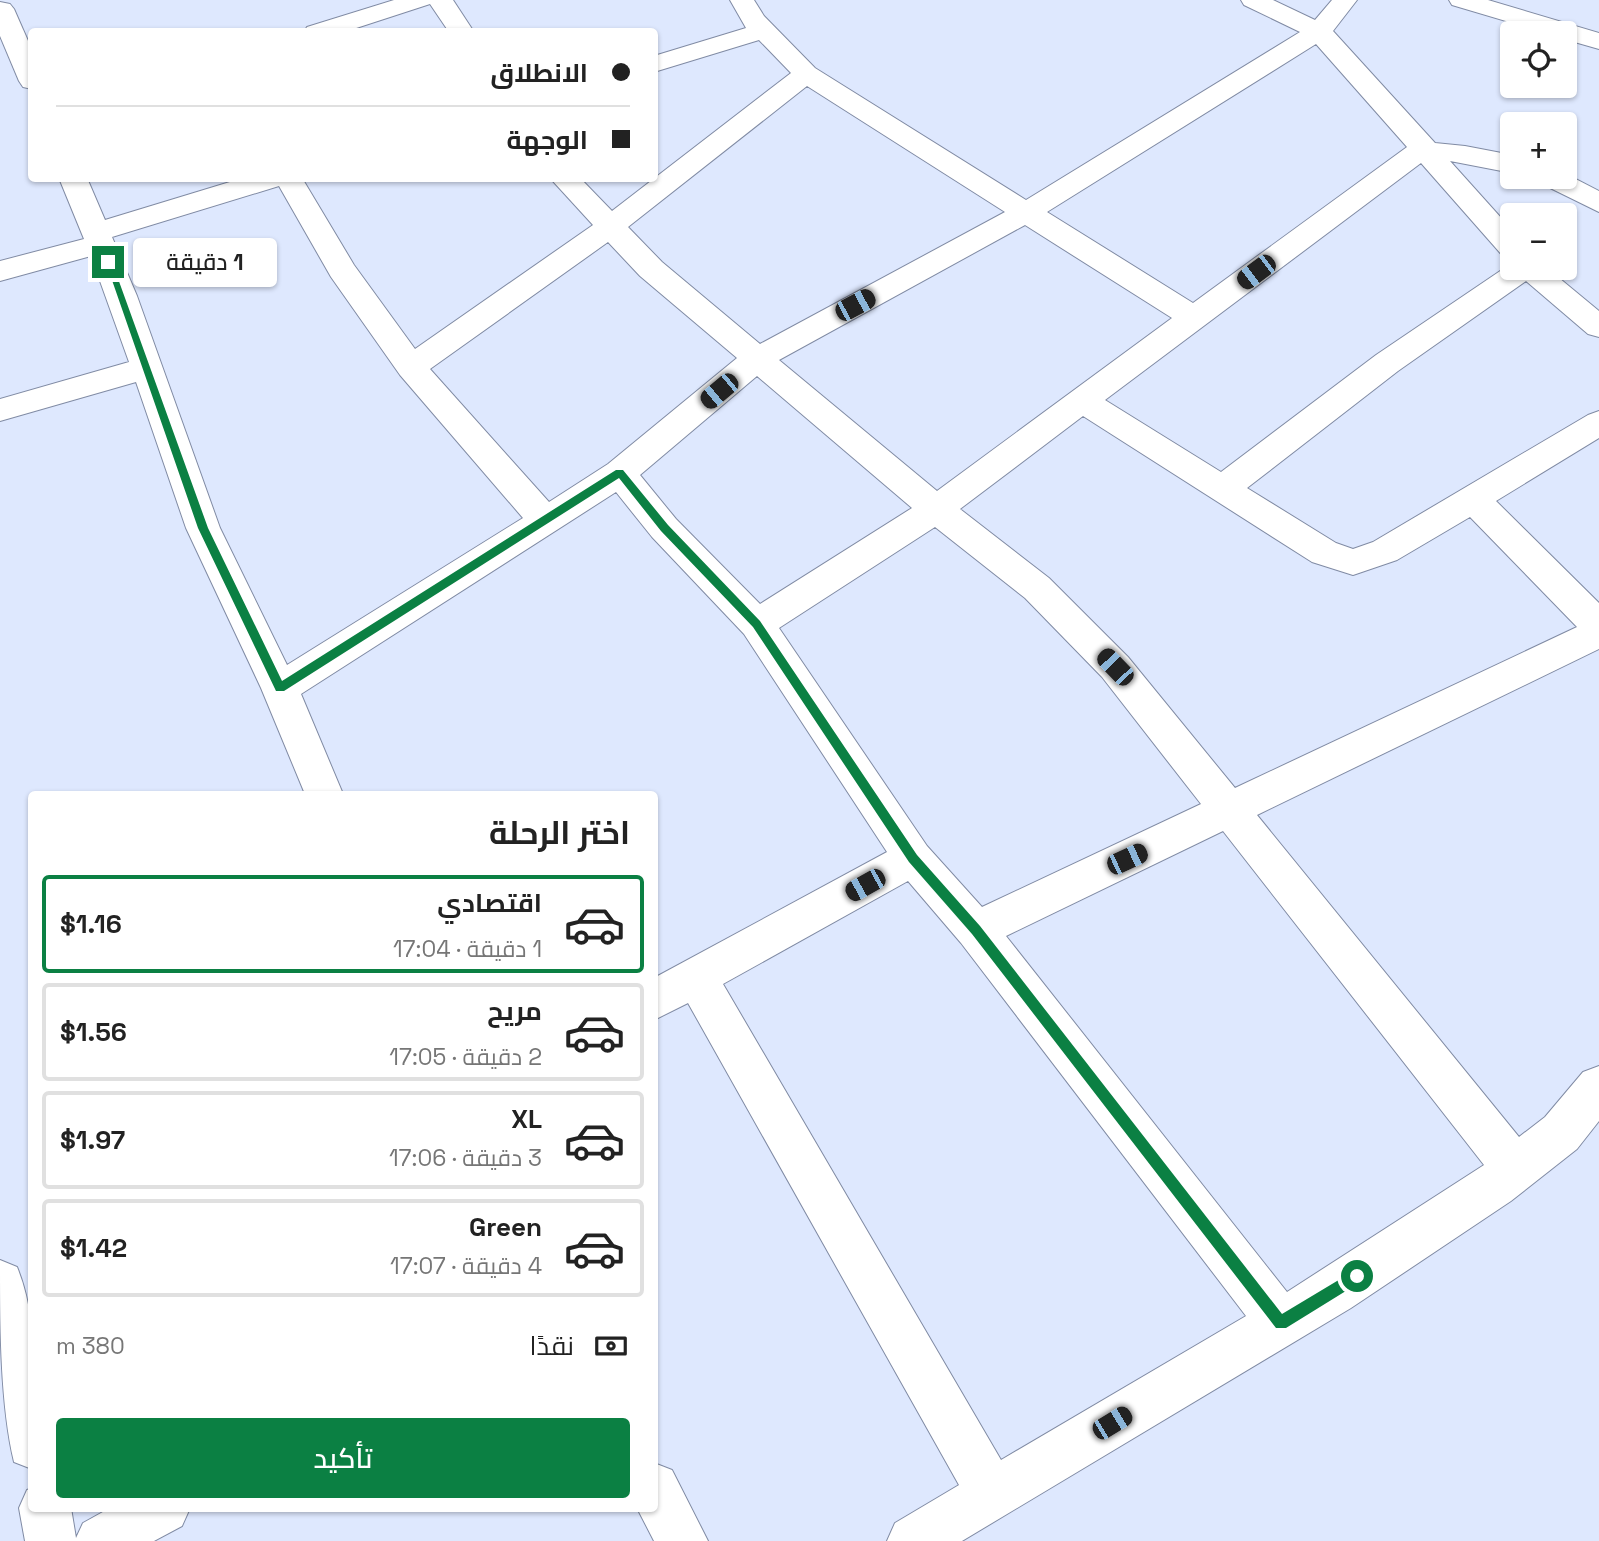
<!DOCTYPE html>
<html lang="ar">
<head>
<meta charset="utf-8">
<style>
  body { margin:0; font-family:"Space Grotesk",Cairo,sans-serif; background:#f6f6f6; color:#222; direction:rtl; height:100vh; display:flex; flex-direction:column; font-size:26px; white-space:nowrap }
  * { box-sizing:border-box; margin:0 }
  p { font-size:23px; color:#767676 }
  .icon { flex:none; width:38px; height:38px; fill:none; stroke:currentColor; stroke-width:2; stroke-linecap:round; stroke-linejoin:round }
  .map { position:relative; flex:1; overflow:hidden; direction:ltr }
  .details { position:absolute; left:28px; top:791px; width:630px; height:721px; display:flex; flex-direction:column; background:#fff; border-radius:7px; box-shadow:0 2px 5px #0004; direction:rtl }
  .details>* { flex:none }
  .banner { position:absolute; left:28px; top:28px; width:630px; height:154px; border-radius:7px; box-shadow:0 2px 5px #0004; direction:rtl; display:grid; align-content:center; height:154px; padding:0 28px; background:#fff }
  .controls { position:absolute; left:1500px; top:21px; display:grid; gap:14px }
  .controls a { display:grid; place-items:center; width:77px; height:77px; border-radius:7px; background:#fff; box-shadow:0 2px 5px #0004; font-size:35px }
  .end { position:absolute; width:32px; height:32px; margin:-16px; border:9px solid #0b8043; background:#fff; box-shadow:0 0 0 4px #fff }
  .from { border-radius:50% }
  .bubble { position:absolute; height:49px; border-radius:7px; background:#fff; box-shadow:0 2px 5px #0004; font-size:23px; font-weight:600; line-height:49px; text-align:center; direction:rtl }
  .car { position:absolute; width:21px; height:42px; margin:-21px -10px; border-radius:9px; box-shadow:0 0 5px 2px #0007; background:linear-gradient(#222 24%,#8ab4d8 0 40%,#222 0 76%,#8ab4d8 0 86%,#222 0) }
  .banner b { display:flex; align-items:center; gap:24px; height:66px; font-size:26px }
  .banner b+b { border-top:2px solid #e0e0e0 }
  .banner i { width:18px; height:18px; background:#222 }
  ul { padding:0; list-style:none }
  li { display:flex; align-items:center; gap:21px; height:98px; margin:0 14px 10px; padding:0 14px; border:4px solid #e0e0e0; border-radius:7px }
  li div { flex:1 }
  li b { display:block; font-size:26px }
  li em { font-style:normal; font-weight:600 }
  li.current { border-color:#0b8043 }
  li>.icon { width:63px; height:63px; stroke-width:1.5 }
  h2 { padding:0 28px; font-size:32px; line-height:84px }
  .pay { display:flex; align-items:center; gap:18px; height:77px; padding:0 28px; font-size:26px }
  .pay p { margin-inline-start:auto }
  .cta { display:flex; gap:14px; margin-top:auto; padding:14px 28px }
  .cta a { flex:1; height:80px; border-radius:7px; background:#0b8043; color:#fff; font-size:28px; font-weight:600; line-height:80px; text-align:center }
  .map>svg:first-child { display:block }
  .lines { fill:none; stroke-linecap:round; stroke-linejoin:round }
  .minor-casing { stroke:#808ba4; stroke-width:2 }
  .major-casing { stroke:#808ba4; stroke-width:2 }
  .minor { fill:#fff; fill-rule:evenodd }
  .major { fill:#fff; fill-rule:evenodd }
  .route { fill:#0b8043 }
</style>
</head>
<body>
<div class="map">
<svg width="1599" height="1541" viewBox="0 0 1599 1541">
  <rect width="100%" height="100%" fill="#dee8fe"/>
  <g class="lines">
    <defs>
      <g id="minor">
        <path d="M394,0H453L474,32H449L430,4L344,32H304L307,27Z"/>
        <path d="M730,0H754L764,16L815,68L1026,200L1300,32L1244,5L1241,0H1273L1315,20L1332,0H1357L1333,31L1435,143L1465,146L1512,155V173L1450,161L1512,230V257L1502,255L1421,163L1105,400L1221,472L1376,355L1512,263V268H1547L1599,311V337L1588,334L1526,281L1398,371L1247,488L1336,543L1353,549L1373,542L1588,415L1599,411V438L1496,501L1599,603V649L1257,815L1519,1137L1545,1117L1583,1072L1599,1066V1121L1577,1149L1511,1201L1351,1308L962,1541H887L895,1523L959,1485L688,1003L654,1020V978L887,852L744,634L652,537L616,492L301,694L343,794H305L261,688L186,528L136,382L0,421V399L129,362L91,256L0,281V261L84,239L59,178H87L105,220L243,178H302L354,265L415,349L593,225L550,178H580L612,211L791,73L759,40L654,72V56L746,28ZM1316,44L1407,147L1193,303L1047,212ZM807,86L1005,212L760,344L662,262L628,227ZM279,186L331,277L400,375L523,518L287,665L220,528L137,296L112,237ZM1025,225L1172,318L937,491L779,360ZM608,242L640,276L737,358L608,464L549,502L430,369ZM757,376L912,508L760,604L676,519L640,475ZM1083,416L1312,562L1353,575L1397,560L1470,517L1577,627L1235,788L1128,657L1049,578L960,509ZM935,527L1025,598L1102,677L1201,804L982,907L927,846L779,628ZM1223,831L1484,1165L1287,1292L1006,936ZM908,881L961,943L1246,1316L1001,1460L723,984Z"/>
        <path d="M0,2L10,4L14,9L32,50V89L23,87L19,81L0,36Z"/>
        <path d="M1564,173L1599,191V212L1540,183L1536,177H1564Z"/>
        <path d="M0,1260L17,1267C42,1327 32,1405 32,1469L14,1462C0,1404 0,1323 0,1260Z"/>
        <path d="M654,1463L672,1470L708,1541H654L637,1508H654Z"/>
        <path d="M32,1488V1508H71L76,1538L83,1523L110,1508H190L182,1526L154,1541H25L19,1508L27,1490Z"/>
      </g>
      <path id="major" d="M1449,0H1488L1599,33V49L1564,39V33H1546L1452,5Z"/>
    </defs>
    <use href="#minor" class="minor-casing"/>
    <use href="#major" class="major-casing"/>
    <use href="#minor" class="minor"/>
    <use href="#major" class="major"/>
  </g>
  <path class="route" d="M105,260L112,262L208,528L282,681L616,470H623L668,525L760,621L917,855L980,926L1282,1314L1357,1269L1364,1276L1362,1281L1286,1328H1276L972,934L909,862L753,627L661,531L619,478L284,691H276L198,528Z"/>
</svg>
<div class="controls">
<a><svg class="icon" aria-label="locate" viewBox="0 0 24 24"><circle cx="12" cy="12" r="6"/><path d="M12 2v4M12 18v4M2 12h4M18 12h4"/></svg></a>
<a>+</a>
<a>−</a>
</div>
<i class="end from" style="left:1357px;top:1276px"></i>
<i class="end" style="left:108px;top:262px"></i>
<div class="bubble" style="left:133px;top:238px;width:144px">1 دقيقة</div>
<i class="car" style="left:1256px;top:272px;rotate:233deg"></i>
<i class="car" style="left:855px;top:305px;rotate:62deg"></i>
<i class="car" style="left:719px;top:391px;rotate:230deg"></i>
<i class="car" style="left:1115px;top:667px;rotate:316deg"></i>
<i class="car" style="left:1127px;top:859px;rotate:65deg"></i>
<i class="car" style="left:865px;top:885px;rotate:241deg"></i>
<i class="car" style="left:1112px;top:1423px;rotate:59deg"></i>
<div class="banner">
<b><i class="from"></i>الانطلاق</b>
<b><i></i>الوجهة</b>
</div>
<section class="details">
<h2>اختر الرحلة</h2>
<ul>
<li class="current"><svg class="icon" aria-label="car" viewBox="0 0 24 24"><path d="M5 17H2v-5l4-1 3-4h7l3 4 3 1v5h-3M9 17h6M6 11h13"/><circle cx="7" cy="17" r="2"/><circle cx="17" cy="17" r="2"/></svg><div><b>اقتصادي</b><p>1 دقيقة · 17:04</p></div><em>$1.16</em></li>
<li><svg class="icon" aria-label="car" viewBox="0 0 24 24"><path d="M5 17H2v-5l4-1 3-4h7l3 4 3 1v5h-3M9 17h6M6 11h13"/><circle cx="7" cy="17" r="2"/><circle cx="17" cy="17" r="2"/></svg><div><b>مريح</b><p>2 دقيقة · 17:05</p></div><em>$1.56</em></li>
<li><svg class="icon" aria-label="car" viewBox="0 0 24 24"><path d="M5 17H2v-5l4-1 3-4h7l3 4 3 1v5h-3M9 17h6M6 11h13"/><circle cx="7" cy="17" r="2"/><circle cx="17" cy="17" r="2"/></svg><div><b>XL</b><p>3 دقيقة · 17:06</p></div><em>$1.97</em></li>
<li><svg class="icon" aria-label="car" viewBox="0 0 24 24"><path d="M5 17H2v-5l4-1 3-4h7l3 4 3 1v5h-3M9 17h6M6 11h13"/><circle cx="7" cy="17" r="2"/><circle cx="17" cy="17" r="2"/></svg><div><b>Green</b><p>4 دقيقة · 17:07</p></div><em>$1.42</em></li>
</ul>
<div class="pay"><svg class="icon" aria-label="cash" viewBox="0 0 24 24"><path d="M3 7h18v10H3z"/><circle cx="12" cy="12" r="2"/></svg>نقدًا<p>380 m</p></div>
<div class="cta"><a>تأكيد</a></div>
</section>
</div>
</body>
</html>
